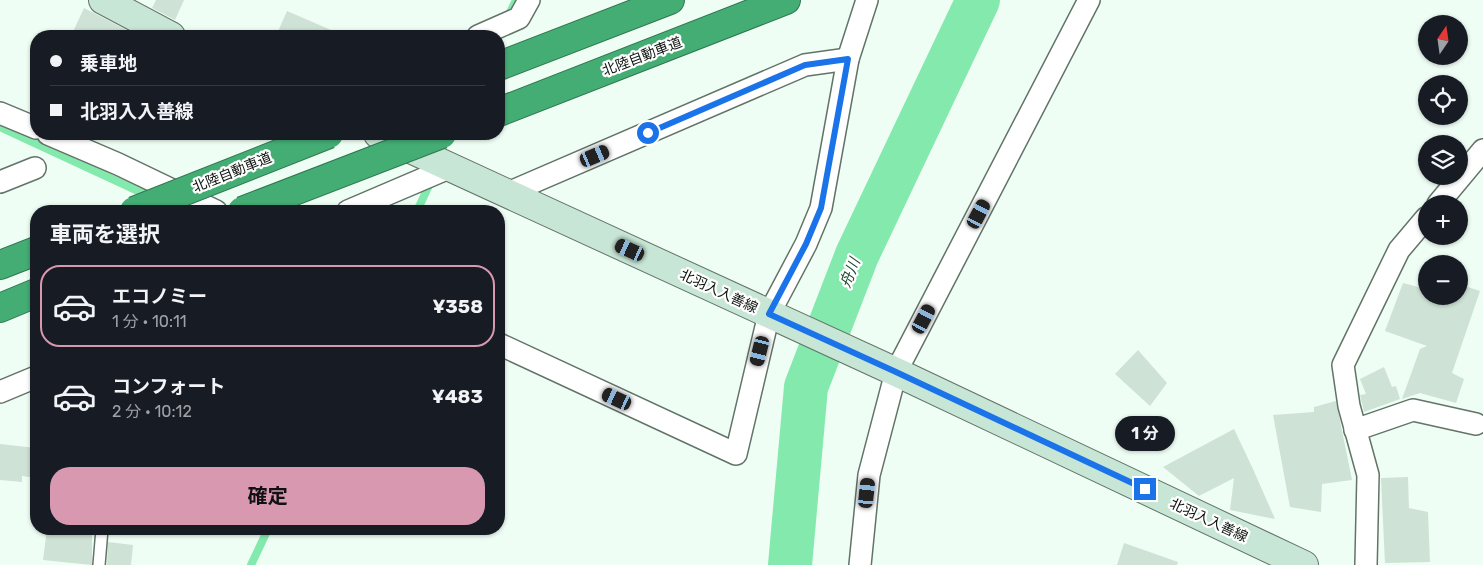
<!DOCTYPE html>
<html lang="ja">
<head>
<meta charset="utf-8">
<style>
  body { margin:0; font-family:Rubik,"Noto Sans JP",sans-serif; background:#20242c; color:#f1f3f6; height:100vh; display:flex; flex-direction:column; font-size:19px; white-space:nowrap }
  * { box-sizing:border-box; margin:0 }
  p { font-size:16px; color:#9ea1a6 }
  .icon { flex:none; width:28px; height:28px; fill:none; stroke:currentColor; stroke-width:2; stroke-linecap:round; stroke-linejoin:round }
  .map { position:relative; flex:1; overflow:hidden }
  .details { position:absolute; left:30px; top:205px; width:475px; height:330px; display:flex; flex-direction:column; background:#171b24; border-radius:20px; box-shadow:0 1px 4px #0004 }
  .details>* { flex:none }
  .guide { position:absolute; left:30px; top:30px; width:475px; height:110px; border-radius:20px; box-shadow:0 1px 4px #0004; display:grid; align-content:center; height:110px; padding:0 20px; background:#171b24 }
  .needle { width:32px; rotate:13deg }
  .controls { position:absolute; left:1418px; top:15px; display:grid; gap:10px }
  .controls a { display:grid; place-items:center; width:50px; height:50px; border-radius:50%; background:#171b24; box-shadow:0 1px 4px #0004; font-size:25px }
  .end { position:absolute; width:22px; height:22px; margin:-11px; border:6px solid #1a73e8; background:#fff; box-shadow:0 0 0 2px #fff }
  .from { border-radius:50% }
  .bubble { position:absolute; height:35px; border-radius:18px; background:#171b24; box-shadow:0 1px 4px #0004; font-size:16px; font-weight:700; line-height:35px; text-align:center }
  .car { position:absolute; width:15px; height:30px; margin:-15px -8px; border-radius:6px; box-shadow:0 0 4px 1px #0007; background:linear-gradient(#222 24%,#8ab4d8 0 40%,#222 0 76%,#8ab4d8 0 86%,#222 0) }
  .guide b { display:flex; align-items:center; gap:18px; height:48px; font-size:19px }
  .guide b+b { border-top:1px solid #363941 }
  .guide i { width:12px; height:12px; background:#f1f3f6 }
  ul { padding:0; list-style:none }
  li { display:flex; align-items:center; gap:15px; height:82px; margin:0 10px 8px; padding:0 10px; border:2px solid transparent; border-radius:20px }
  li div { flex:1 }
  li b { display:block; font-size:19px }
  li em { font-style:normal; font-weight:700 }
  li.on { border-color:#d899b0 }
  li>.icon { width:45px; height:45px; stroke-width:1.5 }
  h2 { padding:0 20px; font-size:22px; line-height:60px }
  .cta { display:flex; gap:10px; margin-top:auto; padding:10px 20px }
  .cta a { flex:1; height:58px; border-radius:20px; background:#d899b0; color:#111; font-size:20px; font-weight:700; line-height:58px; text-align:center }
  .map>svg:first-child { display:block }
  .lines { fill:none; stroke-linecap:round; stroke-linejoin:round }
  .stream { stroke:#84e9ad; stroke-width:8 }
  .river { stroke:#84e9ad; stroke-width:44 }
  .building { fill:#cee2d5 }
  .service-casing { stroke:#627368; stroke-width:14 }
  .minor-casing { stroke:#627368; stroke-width:24 }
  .secondary-casing { stroke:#627368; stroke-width:30 }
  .motorway-casing { stroke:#307750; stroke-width:30 }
  .service { stroke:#fff; stroke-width:11 }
  .minor { stroke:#fff; stroke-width:21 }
  .secondary { stroke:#c7e6d5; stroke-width:28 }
  .motorway { stroke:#43ad74; stroke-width:28 }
  .motorway-bridge-casing { stroke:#307750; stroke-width:30; stroke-linecap:butt }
  .motorway-bridge { stroke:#43ad74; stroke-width:28 }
  .route { stroke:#1a73e8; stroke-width:6 }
  .labels { text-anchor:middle; stroke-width:4.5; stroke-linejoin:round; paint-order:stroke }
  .street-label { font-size:14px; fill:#0c120e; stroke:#fff }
  .water-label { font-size:15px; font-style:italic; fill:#1d4830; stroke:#fff }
</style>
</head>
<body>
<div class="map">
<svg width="1483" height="565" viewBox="0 0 1483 565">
  <rect width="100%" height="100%" fill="#effef4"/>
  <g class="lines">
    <g class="stream">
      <path d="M507,19L516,0"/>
      <path d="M0,127L151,197"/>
      <path d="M168,205L182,211"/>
      <path d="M417,211L431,181"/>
      <path d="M251,565L268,529"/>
    </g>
    <path class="river" d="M790,565L806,387L857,255L978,0"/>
  </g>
  <g class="building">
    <path d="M156,0H184L175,20L152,8Z"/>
    <path d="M84,8L94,13L138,36H71Z"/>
    <path d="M287,11L345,36H276Z"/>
    <path d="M1403,283L1426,289V296L1459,297V284L1480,291L1452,373L1464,379L1456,403L1420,393L1402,399L1420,349L1427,346L1385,331Z"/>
    <path d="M1138,350L1167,383L1150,406L1115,374Z"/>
    <path d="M1384,367L1392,387L1396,386L1400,399L1364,412L1360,395L1366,394L1360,379Z"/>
    <path d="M1336,401L1352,480L1322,484L1321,512L1290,507L1273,415L1314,412V407Z"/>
    <path d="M1234,429L1253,469L1275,519L1230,510L1234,478L1199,496L1163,467Z"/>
    <path d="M0,444L36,448V478L22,476V482L0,480Z"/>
    <path d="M1408,477L1409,508L1428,512L1430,562L1385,563L1381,478Z"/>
    <path d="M47,529H92V565L43,560Z"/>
    <path d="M108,542L133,545L131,565H107Z"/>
    <path d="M1124,543L1178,562L1177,565H1117Z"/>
  </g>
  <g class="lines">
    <defs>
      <path id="service" d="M99,565L102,529"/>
      <g id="minor">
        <path d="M478,36L519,18L529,0"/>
        <path d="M0,113L36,128"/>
        <path d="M48,134L118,164L216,211"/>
        <path d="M0,182L35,168"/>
        <path d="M508,193L805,65L848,59"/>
        <path d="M1438,204L1483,150"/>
        <path d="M348,211L451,167"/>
        <path d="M499,344L736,454L769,314L806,244L821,208L848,59L867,0"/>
        <path d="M0,392L36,377"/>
        <path d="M1355,430L1413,410L1476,424"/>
        <path d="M860,565L869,475L896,372L1089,0"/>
        <path d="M1366,565L1368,475L1349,406L1343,365L1399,250L1426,218"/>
      </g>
      <g id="secondary">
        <path d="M103,0L171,36"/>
        <path d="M378,134L896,372L1304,565"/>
      </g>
      <g id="motorway">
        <path d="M499,66L670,0"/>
        <path d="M499,112L786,0"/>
        <path d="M0,265L36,251"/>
        <path d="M0,308L36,293"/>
      </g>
    </defs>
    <use href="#service" class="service-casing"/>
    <use href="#minor" class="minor-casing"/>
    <use href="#secondary" class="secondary-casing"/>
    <use href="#motorway" class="motorway-casing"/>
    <use href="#service" class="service"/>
    <use href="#minor" class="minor"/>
    <use href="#secondary" class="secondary"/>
    <use href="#motorway" class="motorway"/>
    <defs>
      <g id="motorway-bridge">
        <path d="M134,211L329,134"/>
        <path d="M242,211L442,134"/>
      </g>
    </defs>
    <use href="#motorway-bridge" class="motorway-bridge-casing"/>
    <use href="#motorway-bridge" class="motorway-bridge"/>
  </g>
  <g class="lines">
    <path class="route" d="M648,133L805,65L848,59L821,208L806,244L769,314L896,372L1145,489"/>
  </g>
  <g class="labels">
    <g class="street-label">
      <text transform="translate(642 56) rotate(-21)" y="5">北陸自動車道</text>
      <text transform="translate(232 172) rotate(-22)" y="5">北陸自動車道</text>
      <text transform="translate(719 291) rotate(25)" y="5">北羽入入善線</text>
      <text transform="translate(1209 520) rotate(25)" y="5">北羽入入善線</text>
    </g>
    <g class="water-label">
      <text transform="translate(850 273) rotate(-69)" y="5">舟川</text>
    </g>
  </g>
</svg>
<div class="controls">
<a><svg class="needle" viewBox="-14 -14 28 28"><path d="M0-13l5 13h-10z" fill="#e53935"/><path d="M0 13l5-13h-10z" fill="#9ea1a6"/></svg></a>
<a><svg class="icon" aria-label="locate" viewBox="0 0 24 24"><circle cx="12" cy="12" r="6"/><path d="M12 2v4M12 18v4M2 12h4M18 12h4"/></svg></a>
<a><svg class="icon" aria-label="layers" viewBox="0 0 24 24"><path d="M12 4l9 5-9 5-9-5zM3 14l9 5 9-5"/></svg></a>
<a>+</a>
<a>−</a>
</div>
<i class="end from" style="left:648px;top:133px"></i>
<i class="end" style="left:1145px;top:489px"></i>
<div class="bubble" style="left:1115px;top:416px;width:60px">1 分</div>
<i class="car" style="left:595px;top:156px;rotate:67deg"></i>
<i class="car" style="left:979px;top:214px;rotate:28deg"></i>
<i class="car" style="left:630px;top:250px;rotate:295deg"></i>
<i class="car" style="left:924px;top:319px;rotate:28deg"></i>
<i class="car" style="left:760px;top:351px;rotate:194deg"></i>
<i class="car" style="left:617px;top:399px;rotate:295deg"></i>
<i class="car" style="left:867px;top:493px;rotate:6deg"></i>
<div class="guide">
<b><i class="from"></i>乗車地</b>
<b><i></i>北羽入入善線</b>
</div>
<section class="details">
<h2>車両を選択</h2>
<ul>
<li class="on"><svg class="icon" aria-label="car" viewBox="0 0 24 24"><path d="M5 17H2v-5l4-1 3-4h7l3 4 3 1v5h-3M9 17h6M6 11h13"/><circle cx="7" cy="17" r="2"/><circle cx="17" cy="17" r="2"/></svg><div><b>エコノミー</b><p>1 分 · 10:11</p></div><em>¥358</em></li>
<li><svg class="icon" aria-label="car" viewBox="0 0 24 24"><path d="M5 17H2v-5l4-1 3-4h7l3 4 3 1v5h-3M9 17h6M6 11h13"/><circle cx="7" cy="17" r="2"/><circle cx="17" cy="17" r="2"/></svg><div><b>コンフォート</b><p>2 分 · 10:12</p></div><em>¥483</em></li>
</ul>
<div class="cta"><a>確定</a></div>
</section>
</div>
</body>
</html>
